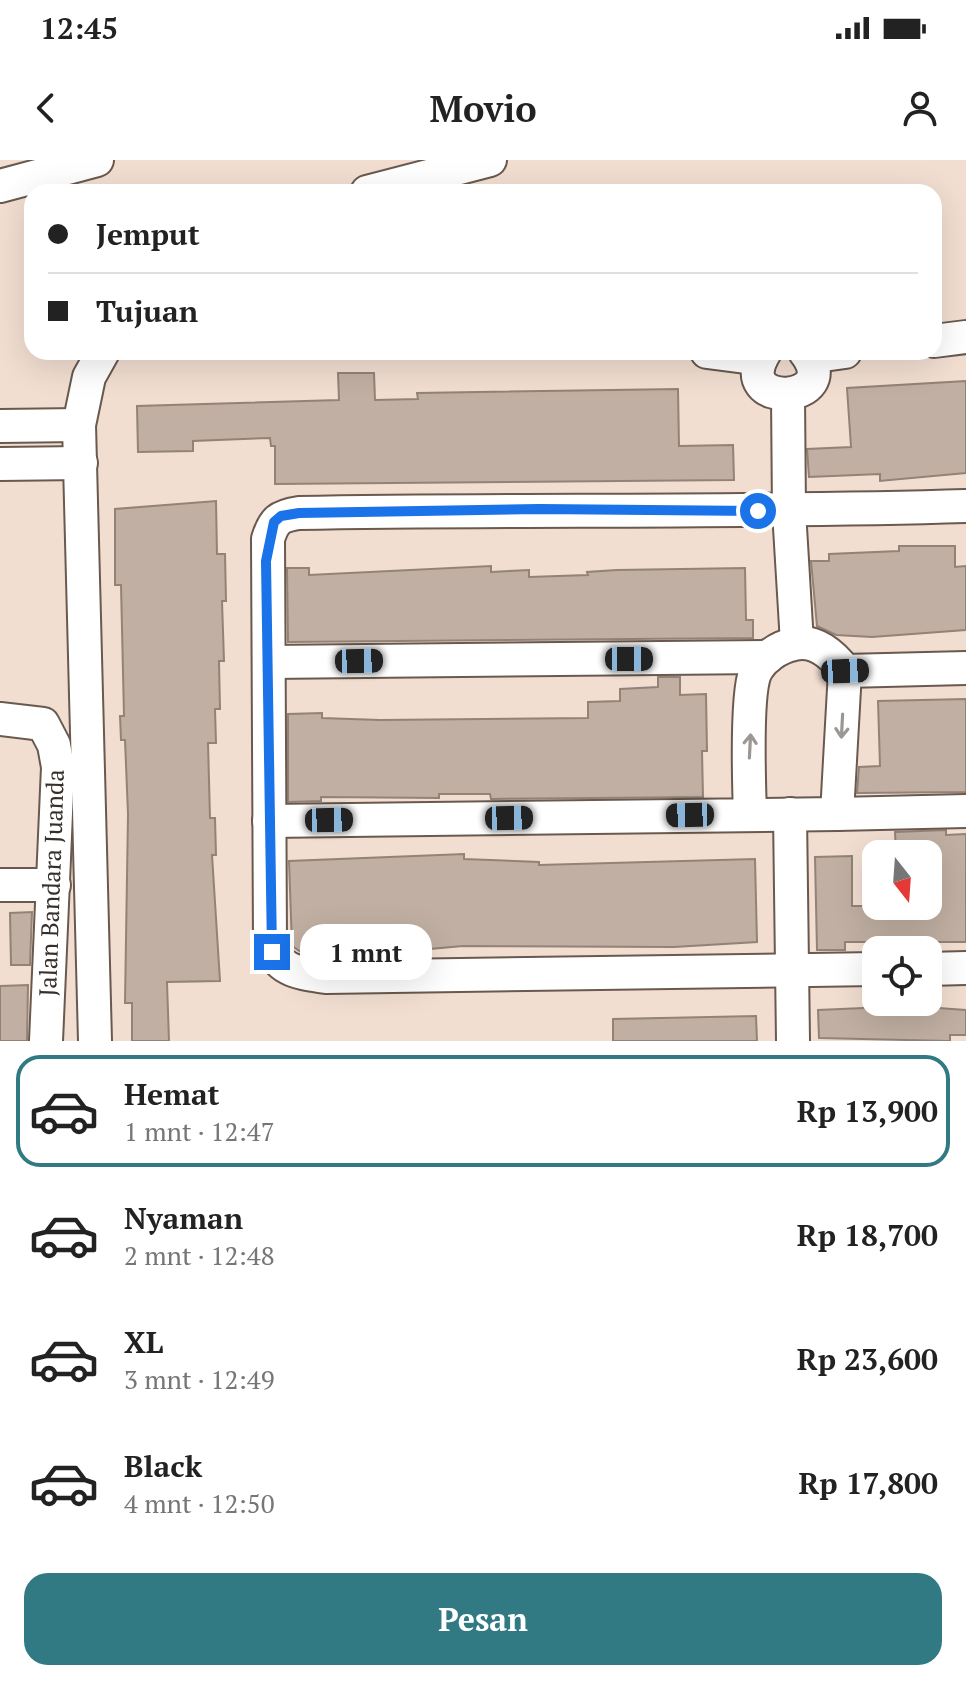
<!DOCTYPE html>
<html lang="id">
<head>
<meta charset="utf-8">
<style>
  body { margin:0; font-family:"PT Serif",serif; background:#f6f6f6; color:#222; height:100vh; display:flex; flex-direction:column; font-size:30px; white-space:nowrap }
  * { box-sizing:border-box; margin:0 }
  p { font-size:26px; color:#767676 }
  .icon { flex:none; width:44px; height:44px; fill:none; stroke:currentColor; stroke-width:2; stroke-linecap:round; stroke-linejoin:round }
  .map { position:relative; height:881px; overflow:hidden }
  .side { display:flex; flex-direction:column; background:#fff; flex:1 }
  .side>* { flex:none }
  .top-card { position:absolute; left:24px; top:24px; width:918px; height:176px; border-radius:24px; box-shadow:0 8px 32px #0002; display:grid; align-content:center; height:176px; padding:0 24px; background:#fff }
  .needle { width:52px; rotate:163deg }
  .buttons { position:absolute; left:862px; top:680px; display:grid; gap:16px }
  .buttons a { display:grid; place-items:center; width:80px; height:80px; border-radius:16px; background:#fff; box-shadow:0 8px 32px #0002; font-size:40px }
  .end { position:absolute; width:36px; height:36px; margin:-18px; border:10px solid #1a73e8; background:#fff; box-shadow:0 0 0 4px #fff }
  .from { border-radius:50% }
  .bubble { position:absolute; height:56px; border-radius:24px; background:#fff; box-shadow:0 8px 32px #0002; font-size:26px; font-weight:800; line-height:56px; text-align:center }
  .car { position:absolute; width:24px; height:48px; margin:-24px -12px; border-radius:10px; box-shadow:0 0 6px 2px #0007; background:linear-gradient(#222 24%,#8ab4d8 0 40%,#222 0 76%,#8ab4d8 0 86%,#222 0) }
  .top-card b { display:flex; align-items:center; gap:28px; height:76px; font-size:30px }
  .top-card b+b { border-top:2px solid #e0e0e0 }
  .top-card i { width:20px; height:20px; background:#222 }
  ul { padding:14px 0 0; list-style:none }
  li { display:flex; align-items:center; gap:24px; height:112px; margin:0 16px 12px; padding:0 8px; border:4px solid transparent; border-radius:24px }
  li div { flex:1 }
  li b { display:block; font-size:30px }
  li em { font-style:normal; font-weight:800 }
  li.active { border-color:#317983 }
  li>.icon { width:72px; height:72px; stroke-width:1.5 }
  .button { display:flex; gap:16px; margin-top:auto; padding:16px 24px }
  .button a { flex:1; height:92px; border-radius:24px; background:#317983; color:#fff; font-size:32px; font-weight:800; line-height:92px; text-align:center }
  .status { display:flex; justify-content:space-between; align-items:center; height:56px; padding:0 40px; background:#fff; direction:ltr }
  .status svg { height:22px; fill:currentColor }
  header { display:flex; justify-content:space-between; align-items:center; height:104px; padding:0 24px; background:#fff; font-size:36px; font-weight:800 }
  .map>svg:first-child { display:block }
  .building { fill:#c0afa2; stroke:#938276; stroke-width:2 }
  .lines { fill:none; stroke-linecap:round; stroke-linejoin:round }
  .street-casing { stroke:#69594e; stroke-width:36 }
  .street { stroke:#fff; stroke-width:32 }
  .oneway { stroke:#9a9794 }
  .route { stroke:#1a73e8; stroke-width:10 }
  .labels { text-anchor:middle; stroke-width:7; stroke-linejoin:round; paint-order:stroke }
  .street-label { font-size:24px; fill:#362f2a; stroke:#fff }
</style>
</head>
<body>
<div class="status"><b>12:45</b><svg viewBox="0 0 49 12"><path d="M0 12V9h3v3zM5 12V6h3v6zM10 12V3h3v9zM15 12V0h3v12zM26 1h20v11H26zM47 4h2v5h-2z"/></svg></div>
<header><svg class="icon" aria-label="back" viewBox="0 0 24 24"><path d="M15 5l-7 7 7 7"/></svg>Movio<svg class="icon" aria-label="person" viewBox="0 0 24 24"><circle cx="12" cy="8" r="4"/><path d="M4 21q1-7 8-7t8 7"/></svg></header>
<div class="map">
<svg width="966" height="881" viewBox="0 0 966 881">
  <rect width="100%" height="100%" fill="#f1ded1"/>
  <g class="building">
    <path d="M338,213H374L375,240L418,239L417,233L678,229L679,286L733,285L734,320L275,324V286H271L270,278L193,281V291L138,292L137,246L339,240Z"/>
    <path d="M966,221V313L880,321V314L809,317L807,289L851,287L847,228Z"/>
    <path d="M216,341L217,394H225L226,441H222L224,501H219L220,549H215L216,583H208L210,658H215L216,695H212L220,821L167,822L169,881H132V843H125L128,654L125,580H121L120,556H124L121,425H115V349Z"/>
    <path d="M899,386H955V407L966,406V470L872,477L836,475L817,466L811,401H829V394L899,391Z"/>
    <path d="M491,406V412L529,410V417L588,415L587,412L617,410L745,408L746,460H753V478L288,482L287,408H309V415Z"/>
    <path d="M658,517H680V535L706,534L707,591H702L703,637L491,639L490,634H439V638L321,637V641L288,642V554L322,553V558L380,560L588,558V542L620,541V529L658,527Z"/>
    <path d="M966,539V632L857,633L859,607L880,606L878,541Z"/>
    <path d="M946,670V675L966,674V782H845V790H817L815,697L852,696V746H928V694H896L895,672Z"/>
    <path d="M464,694V699L539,702V705L755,699L757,782L674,787L463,786L430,789L431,794L328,797L304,794L292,786L289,701Z"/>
    <path d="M32,752L30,805H11L10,753Z"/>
    <path d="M28,825L27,881H0V826Z"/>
    <path d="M911,846L966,850V875H950V881L819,878L818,850Z"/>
    <path d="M756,856L757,881H613V859Z"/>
  </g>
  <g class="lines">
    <defs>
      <g id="street">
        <path d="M0,26L97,0"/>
        <path d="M367,32L490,0"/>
        <path d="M934,181L966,177"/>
        <path d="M707,192L761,199"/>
        <path d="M765,192C728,251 846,244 805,192"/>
        <path d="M809,197L845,192"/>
        <path d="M788,236L789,351L797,483"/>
        <path d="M0,266L79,265"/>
        <path d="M0,304L81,303"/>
        <path d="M269,502L768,497"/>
        <path d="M845,511L966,508"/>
        <path d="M0,559L43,564L54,585L58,607L46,881"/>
        <path d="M790,654L793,881"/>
        <path d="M837,654L966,651"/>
        <path d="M269,661L837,654L845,511C833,495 815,479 794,484C779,487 762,498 755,513C746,536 749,626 750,655"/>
        <path d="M0,725H54"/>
        <path d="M876,809L326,817C300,813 277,812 270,782L268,379C274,360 279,356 299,353C521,349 744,353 966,346"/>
        <path d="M928,809L966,808"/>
        <path d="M95,881L79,265L89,217L103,192"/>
      </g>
    </defs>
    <use href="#street" class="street-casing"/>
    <use href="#street" class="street"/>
  </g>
  <defs><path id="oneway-shaft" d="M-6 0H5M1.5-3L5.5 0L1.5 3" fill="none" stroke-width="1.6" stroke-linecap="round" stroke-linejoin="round" transform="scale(2)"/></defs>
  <g class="oneway">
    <use href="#oneway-shaft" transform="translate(842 566) rotate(93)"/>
    <use href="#oneway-shaft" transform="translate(750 586) rotate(-87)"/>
  </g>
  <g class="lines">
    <path class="route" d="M272,792L266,401L274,362L281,356L299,353L539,349L758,351"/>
  </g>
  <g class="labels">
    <g class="street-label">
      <text transform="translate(52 723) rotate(-88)" y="8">Jalan Bandara Juanda</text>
    </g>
  </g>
</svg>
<div class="buttons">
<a><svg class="needle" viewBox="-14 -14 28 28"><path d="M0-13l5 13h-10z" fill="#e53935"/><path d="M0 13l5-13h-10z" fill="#767676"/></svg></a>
<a><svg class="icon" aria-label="locate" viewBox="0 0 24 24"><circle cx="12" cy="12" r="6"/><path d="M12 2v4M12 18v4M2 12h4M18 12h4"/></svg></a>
</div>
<i class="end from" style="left:758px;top:351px"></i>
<i class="end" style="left:272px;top:792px"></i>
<div class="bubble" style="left:300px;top:764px;width:132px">1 mnt</div>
<i class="car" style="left:629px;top:499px;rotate:90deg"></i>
<i class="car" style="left:359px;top:501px;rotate:89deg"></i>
<i class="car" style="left:845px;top:511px;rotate:88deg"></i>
<i class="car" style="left:690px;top:655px;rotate:269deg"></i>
<i class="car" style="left:509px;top:658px;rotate:89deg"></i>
<i class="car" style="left:329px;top:660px;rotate:89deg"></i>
<div class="top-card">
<b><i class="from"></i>Jemput</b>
<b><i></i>Tujuan</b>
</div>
</div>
<section class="side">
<ul>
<li class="active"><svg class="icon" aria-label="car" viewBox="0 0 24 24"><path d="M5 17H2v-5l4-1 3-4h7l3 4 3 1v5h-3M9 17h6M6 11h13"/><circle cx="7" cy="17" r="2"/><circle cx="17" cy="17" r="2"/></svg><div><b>Hemat</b><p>1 mnt · 12:47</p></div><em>Rp 13,900</em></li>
<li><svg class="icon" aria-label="car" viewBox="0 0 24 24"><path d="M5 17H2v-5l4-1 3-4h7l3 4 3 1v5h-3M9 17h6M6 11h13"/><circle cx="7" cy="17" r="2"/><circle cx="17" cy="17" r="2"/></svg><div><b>Nyaman</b><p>2 mnt · 12:48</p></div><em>Rp 18,700</em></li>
<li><svg class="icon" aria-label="car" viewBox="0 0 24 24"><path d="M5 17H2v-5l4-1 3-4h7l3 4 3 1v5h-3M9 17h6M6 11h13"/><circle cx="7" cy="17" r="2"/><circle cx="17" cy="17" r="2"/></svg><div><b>XL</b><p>3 mnt · 12:49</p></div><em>Rp 23,600</em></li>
<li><svg class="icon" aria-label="car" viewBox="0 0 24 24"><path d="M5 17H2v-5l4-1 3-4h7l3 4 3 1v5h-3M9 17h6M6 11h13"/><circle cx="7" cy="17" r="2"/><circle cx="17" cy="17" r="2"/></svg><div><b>Black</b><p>4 mnt · 12:50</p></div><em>Rp 17,800</em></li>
</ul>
<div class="button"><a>Pesan</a></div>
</section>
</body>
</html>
